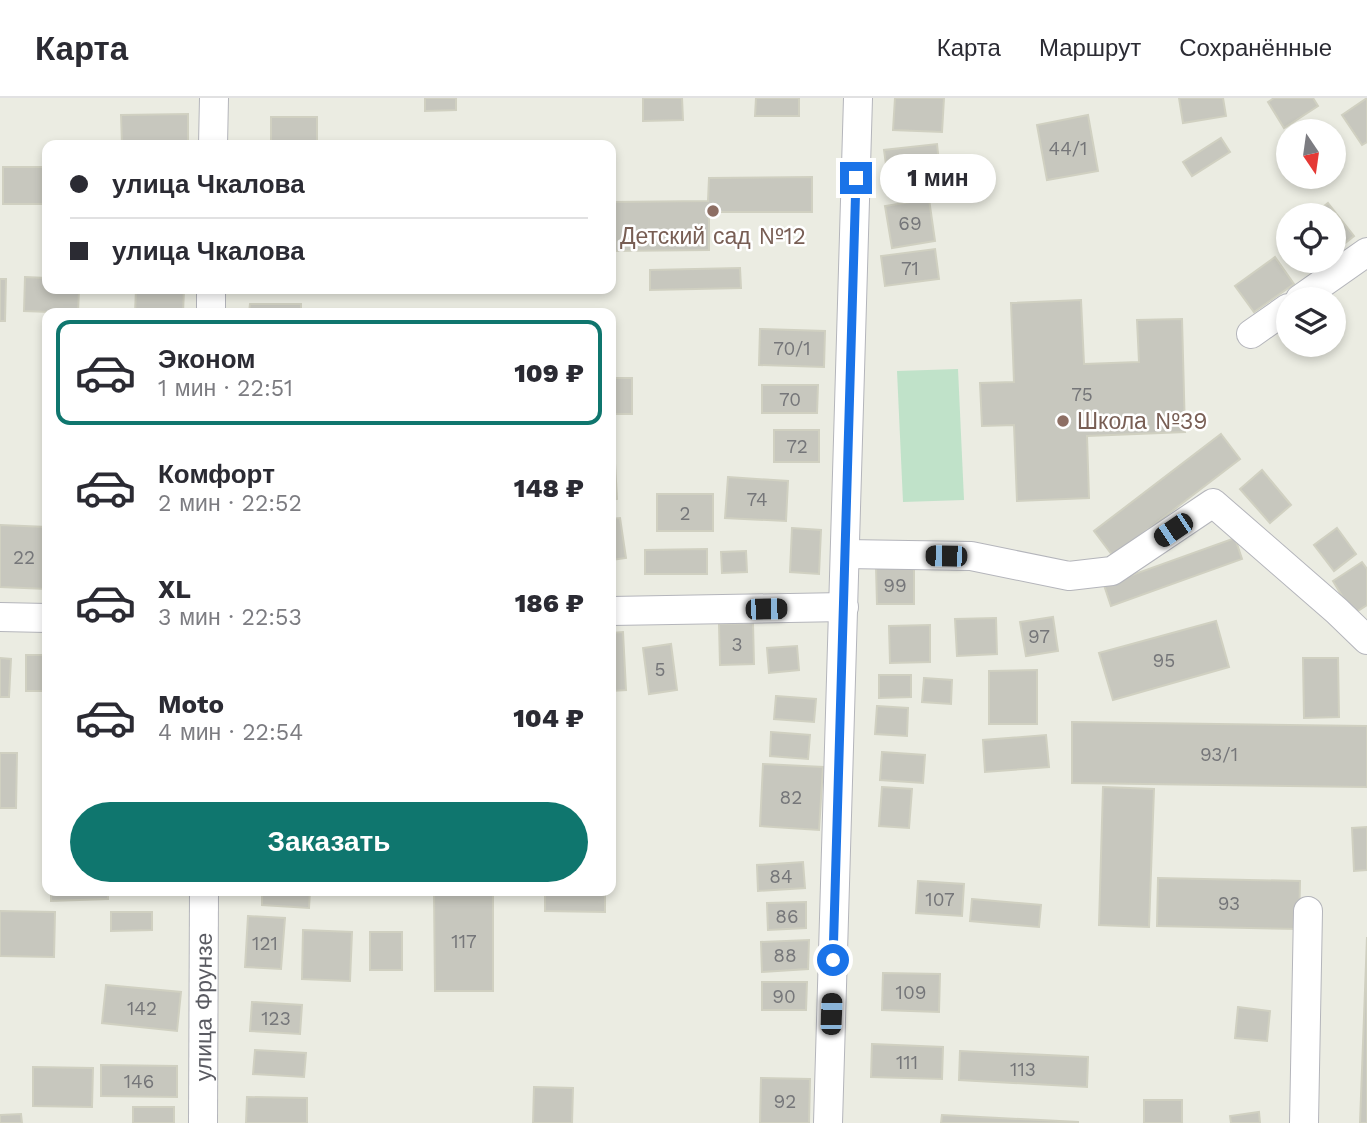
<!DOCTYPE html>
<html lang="ru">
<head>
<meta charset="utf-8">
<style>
  body { margin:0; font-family:"Work Sans",sans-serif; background:#f7f7f7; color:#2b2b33; height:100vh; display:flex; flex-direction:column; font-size:26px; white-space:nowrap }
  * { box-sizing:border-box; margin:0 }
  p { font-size:23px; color:#7c7c81 }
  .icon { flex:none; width:38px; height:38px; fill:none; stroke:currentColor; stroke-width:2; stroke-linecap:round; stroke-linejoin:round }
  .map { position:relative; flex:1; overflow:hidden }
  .panel { position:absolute; left:42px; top:210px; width:574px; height:588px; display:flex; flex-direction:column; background:#fff; border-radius:14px; box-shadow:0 4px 10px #0003 }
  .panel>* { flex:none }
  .banner { position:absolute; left:42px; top:42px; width:574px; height:154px; border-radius:14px; box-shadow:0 4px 10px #0003; display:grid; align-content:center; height:154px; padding:0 28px; background:#fff }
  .needle { width:46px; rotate:167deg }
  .controls { position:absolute; left:1276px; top:21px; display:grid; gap:14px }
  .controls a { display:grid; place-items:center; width:70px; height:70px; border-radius:50%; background:#fff; box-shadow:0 4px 10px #0003; font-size:35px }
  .end { position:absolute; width:32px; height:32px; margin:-16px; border:9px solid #1a73e8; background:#fff; box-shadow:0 0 0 4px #fff }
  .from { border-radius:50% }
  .bubble { position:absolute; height:49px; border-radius:24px; background:#fff; box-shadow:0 4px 10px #0003; font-size:23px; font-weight:800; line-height:49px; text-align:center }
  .car { position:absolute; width:21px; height:42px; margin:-21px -10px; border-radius:9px; box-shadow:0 0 5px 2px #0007; background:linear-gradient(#222 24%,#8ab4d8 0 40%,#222 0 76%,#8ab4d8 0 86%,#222 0) }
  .banner b { display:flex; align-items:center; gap:24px; height:66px; font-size:26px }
  .banner b+b { border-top:2px solid #e1e1e2 }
  .banner i { width:18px; height:18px; background:#2b2b33 }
  ul { padding:12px 0 0; list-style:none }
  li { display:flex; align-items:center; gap:21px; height:105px; margin:0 14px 10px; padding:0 14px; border:4px solid transparent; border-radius:14px }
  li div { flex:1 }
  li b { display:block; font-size:26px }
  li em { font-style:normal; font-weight:800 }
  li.active { border-color:#0f766e }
  li>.icon { width:63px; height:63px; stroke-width:1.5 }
  .primary-button { display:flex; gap:14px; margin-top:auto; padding:14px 28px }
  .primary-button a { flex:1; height:80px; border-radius:42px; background:#0f766e; color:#fff; font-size:28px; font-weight:800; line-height:80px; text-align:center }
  header { display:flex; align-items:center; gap:42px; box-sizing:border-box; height:98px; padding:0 35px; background:#fff; border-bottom:2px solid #e1e1e2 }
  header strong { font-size:33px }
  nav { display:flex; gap:38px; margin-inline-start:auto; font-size:24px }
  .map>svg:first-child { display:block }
  .green { fill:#c0e2c9 }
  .building { fill:#c7c7be; stroke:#d0d0c1; stroke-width:2 }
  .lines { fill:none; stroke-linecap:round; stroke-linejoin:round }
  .minor-casing { stroke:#b4b5bb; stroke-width:30 }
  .minor { stroke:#fff; stroke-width:28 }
  .route { stroke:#1a73e8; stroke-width:9 }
  .education-dot { fill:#8d6e63; stroke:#fff; stroke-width:2.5 }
  .labels { text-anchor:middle; stroke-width:5; stroke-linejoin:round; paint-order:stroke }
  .number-label { font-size:19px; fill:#757679 }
  .education-label { font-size:23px; fill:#785e54; stroke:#fff }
  .street-label { font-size:23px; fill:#5a5b62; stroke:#fff }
</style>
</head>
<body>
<header>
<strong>Карта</strong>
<nav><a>Карта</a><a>Маршрут</a><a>Сохранённые</a></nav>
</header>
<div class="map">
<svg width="1367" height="1025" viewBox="0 0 1367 1025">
  <rect width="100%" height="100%" fill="#ebece2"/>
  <path class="green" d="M958,271L964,402L903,404L897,273Z"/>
  <g class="building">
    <path d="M425,0H456V12L425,13Z"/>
    <path d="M643,0H682L683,22L643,23Z"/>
    <path d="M756,0H799V18H755Z"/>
    <path d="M895,0H944L942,34L893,32Z"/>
    <path d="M1179,0H1223L1226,18L1183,25Z"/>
    <path d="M1274,0H1313L1318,8L1284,30L1268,4Z"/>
    <path d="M1367,0V44L1362,47L1342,17Z"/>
    <path d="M188,16V47H122L121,17Z"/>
    <path d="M1088,17L1098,73L1047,82L1037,27Z"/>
    <rect x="271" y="19" width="46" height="28"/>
    <path d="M1221,40L1230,54L1192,78L1183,64Z"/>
    <path d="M937,46L941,83L889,89L884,52Z"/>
    <rect x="3" y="69" width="44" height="37"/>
    <path d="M812,79V114H709V152L611,153V104L708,103L709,80Z"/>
    <path d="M929,101L935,143L892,150L885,108Z"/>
    <path d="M1328,105L1354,138L1334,154V117H1313Z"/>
    <path d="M935,151L939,181L885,188L881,158Z"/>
    <path d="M1275,159L1294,186L1254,214L1235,188Z"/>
    <path d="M740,170L741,190L650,192V172Z"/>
    <path d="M25,179L47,180V191H79L78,215L24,213Z"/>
    <path d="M0,181H6L5,223H0Z"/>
    <path d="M136,191L184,192L183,215H135Z"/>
    <path d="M1081,202L1084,266L1139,264L1137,222L1182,221L1185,334L1087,338L1089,400L1017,403L1014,327L982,328L980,285L1014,284L1011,205Z"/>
    <path d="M250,206H301V215H249Z"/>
    <path d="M760,231L825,233L824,269L759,267Z"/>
    <rect x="611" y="280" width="21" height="36"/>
    <path d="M762,287H818L817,315H762Z"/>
    <path d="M611,329H613L617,401L611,402Z"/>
    <rect x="774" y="332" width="45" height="32"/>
    <path d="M1221,336L1240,361L1113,458L1094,433Z"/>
    <path d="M1262,372L1291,407L1270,425L1240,391Z"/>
    <path d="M728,379L788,383L786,423L725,420Z"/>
    <rect x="657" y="396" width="56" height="37"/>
    <path d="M620,420L626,460L611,462V421Z"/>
    <path d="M0,427L47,429V491L0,489Z"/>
    <path d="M792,430L821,432L819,476L790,474Z"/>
    <path d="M1337,430L1356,456L1334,473L1314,447Z"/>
    <path d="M1235,440L1242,461L1111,508L1104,487Z"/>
    <path d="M707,451V476H645V452Z"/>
    <path d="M746,453L747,474L722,475L721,454Z"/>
    <path d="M1362,464L1367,471V507L1353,516L1333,483Z"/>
    <path d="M876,469H914V506H877Z"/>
    <path d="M1053,519L1058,553L1026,558L1020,524Z"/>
    <path d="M996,520L997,556L957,558L955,521Z"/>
    <path d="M1216,523L1229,569L1113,602L1099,555Z"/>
    <path d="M753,525L754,566L720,567L719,526Z"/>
    <path d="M930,527V564L890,565L889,528Z"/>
    <path d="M623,534L626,592L611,593V535Z"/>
    <path d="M671,546L677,592L649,596L643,550Z"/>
    <path d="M797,548L799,572L769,575L767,550Z"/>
    <rect x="26" y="557" width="21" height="36"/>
    <path d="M0,560L11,561L9,599H0Z"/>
    <path d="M1303,560H1338L1339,619L1304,620Z"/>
    <path d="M1037,572V626H989V573Z"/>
    <path d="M879,577H911V599L879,600Z"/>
    <path d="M924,580L952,582L951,606L922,604Z"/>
    <path d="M776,598L816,601L814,624L774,621Z"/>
    <path d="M877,608L908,610L907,638L875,636Z"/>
    <path d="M1072,624L1367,628V689L1072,685Z"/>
    <path d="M771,634L810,637L808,661L770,658Z"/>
    <path d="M1046,637L1049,669L985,674L983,642Z"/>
    <path d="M882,654L925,657L923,685L880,682Z"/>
    <path d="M0,655H17L16,710H0Z"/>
    <path d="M763,666L823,669L819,732L760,728Z"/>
    <path d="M882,689L912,691L909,730L879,728Z"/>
    <path d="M1103,689L1154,691L1149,829L1099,827Z"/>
    <path d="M1367,729V772L1354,773L1352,730Z"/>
    <path d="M803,764L805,790L758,793L757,767Z"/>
    <path d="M1158,780L1300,783L1299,831L1157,828Z"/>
    <path d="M918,783L964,786L962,818L916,815Z"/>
    <path d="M51,793H108V801L51,803Z"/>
    <path d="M262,793H310L309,810L262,807Z"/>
    <path d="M434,793H493V893H435Z"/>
    <path d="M545,793H605V814L545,813Z"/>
    <path d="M972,801L1041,807L1039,829L970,823Z"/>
    <path d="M806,804V830L768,832L767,805Z"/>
    <path d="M0,813L55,814L54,859L0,858Z"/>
    <path d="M111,814H152V832L111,833Z"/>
    <path d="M248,818L285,820L281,871L245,869Z"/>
    <path d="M303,832L352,834L350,883L302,881Z"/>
    <rect x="370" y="834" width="32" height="38"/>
    <path d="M1367,839V1025H1360Z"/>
    <path d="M809,842L808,871L762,874L761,844Z"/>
    <path d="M883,875L940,876L939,914L882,912Z"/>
    <path d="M762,884H807L806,912H762Z"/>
    <path d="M106,887L181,894L177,933L102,925Z"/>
    <path d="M252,904L302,907L300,936L250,933Z"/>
    <path d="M1238,909L1270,913L1267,943L1235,940Z"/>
    <path d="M872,946L943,949L942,981L871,979Z"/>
    <path d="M255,952L306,955L304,979L253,976Z"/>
    <path d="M960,953L1088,959L1087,989L959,982Z"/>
    <path d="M101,967L177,968V999L101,998Z"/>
    <path d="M33,969L93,970L92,1009L33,1008Z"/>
    <path d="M761,980L810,981L809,1025H760Z"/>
    <path d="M534,989L573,990L572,1025H533Z"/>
    <path d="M247,999L307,1000V1025H246Z"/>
    <rect x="1144" y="1002" width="38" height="23"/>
    <rect x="133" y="1009" width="41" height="16"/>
    <path d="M1259,1014L1260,1025H1231L1230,1018Z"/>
    <path d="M21,1016L22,1025H0V1017Z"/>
    <path d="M942,1017L1078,1024V1025H941Z"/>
  </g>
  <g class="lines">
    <defs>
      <g id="minor">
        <path d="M213,47L214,0"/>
        <path d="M1300,201L1367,154"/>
        <path d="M211,215V191"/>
        <path d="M1251,236L1288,210"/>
        <path d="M846,456L971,458L1069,478L1112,473L1213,405L1337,513L1367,542"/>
        <path d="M611,513L844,509"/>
        <path d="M0,519L47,520"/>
        <path id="s1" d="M203,1025L204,793"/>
        <path d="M828,1025L858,0"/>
        <path d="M1304,1025L1308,813"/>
      </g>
    </defs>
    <use href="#minor" class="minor-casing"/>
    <use href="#minor" class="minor"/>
  </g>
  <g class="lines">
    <path class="route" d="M833,862L856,80"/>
  </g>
  <g class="education-dot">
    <circle cx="713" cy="113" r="7"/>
    <circle cx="1063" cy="323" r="7"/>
  </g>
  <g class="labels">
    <g class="number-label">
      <text x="1068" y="57">44/1</text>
      <text x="910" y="132">69</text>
      <text x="910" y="177">71</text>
      <text x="792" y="257">70/1</text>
      <text x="1082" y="303">75</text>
      <text x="790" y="308">70</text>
      <text x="797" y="355">72</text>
      <text x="757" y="408">74</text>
      <text x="685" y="422">2</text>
      <text x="24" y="466">22</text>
      <text x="895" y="494">99</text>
      <text x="1039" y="545">97</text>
      <text x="737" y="553">3</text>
      <text x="1164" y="569">95</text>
      <text x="660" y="578">5</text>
      <text x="1219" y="663">93/1</text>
      <text x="791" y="706">82</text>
      <text x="781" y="785">84</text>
      <text x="940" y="808">107</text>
      <text x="1229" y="812">93</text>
      <text x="787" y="825">86</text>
      <text x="464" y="850">117</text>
      <text x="265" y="852">121</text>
      <text x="785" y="864">88</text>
      <text x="911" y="901">109</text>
      <text x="784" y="905">90</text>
      <text x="142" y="917">142</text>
      <text x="276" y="927">123</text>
      <text x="907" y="971">111</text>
      <text x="1023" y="978">113</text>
      <text x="139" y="990">146</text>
      <text x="785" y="1010">92</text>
    </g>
    <g class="education-label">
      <text x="713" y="146">Детский сад №12</text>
      <text x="1077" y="331" text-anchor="start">Школа №39</text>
    </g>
    <g class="street-label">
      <text dy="8" stroke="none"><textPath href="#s1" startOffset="116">улица Фрунзе</textPath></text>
    </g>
  </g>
</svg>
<div class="controls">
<a><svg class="needle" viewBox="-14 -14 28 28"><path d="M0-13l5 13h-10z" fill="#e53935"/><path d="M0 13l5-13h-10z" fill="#7c7c81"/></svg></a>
<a><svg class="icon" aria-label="locate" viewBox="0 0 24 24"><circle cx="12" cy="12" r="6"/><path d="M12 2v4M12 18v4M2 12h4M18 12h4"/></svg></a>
<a><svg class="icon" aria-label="layers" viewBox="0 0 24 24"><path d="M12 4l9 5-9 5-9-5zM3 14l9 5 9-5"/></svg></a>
</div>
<i class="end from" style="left:833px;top:862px"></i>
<i class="end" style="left:856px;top:80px"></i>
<div class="bubble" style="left:880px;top:56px;width:116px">1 мин</div>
<i class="car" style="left:1173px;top:432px;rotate:236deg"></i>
<i class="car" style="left:946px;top:458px;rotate:271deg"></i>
<i class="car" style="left:766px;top:511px;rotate:89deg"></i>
<i class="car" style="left:831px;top:916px;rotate:2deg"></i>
<div class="banner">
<b><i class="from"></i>улица Чкалова</b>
<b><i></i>улица Чкалова</b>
</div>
<section class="panel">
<ul>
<li class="active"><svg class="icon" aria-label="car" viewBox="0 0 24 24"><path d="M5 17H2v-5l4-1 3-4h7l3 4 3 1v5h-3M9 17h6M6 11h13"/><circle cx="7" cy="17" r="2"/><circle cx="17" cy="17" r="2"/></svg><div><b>Эконом</b><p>1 мин · 22:51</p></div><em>109 ₽</em></li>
<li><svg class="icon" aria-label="car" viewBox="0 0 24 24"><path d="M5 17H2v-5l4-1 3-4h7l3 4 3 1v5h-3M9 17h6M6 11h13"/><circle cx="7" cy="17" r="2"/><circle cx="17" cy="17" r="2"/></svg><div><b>Комфорт</b><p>2 мин · 22:52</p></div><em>148 ₽</em></li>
<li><svg class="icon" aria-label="car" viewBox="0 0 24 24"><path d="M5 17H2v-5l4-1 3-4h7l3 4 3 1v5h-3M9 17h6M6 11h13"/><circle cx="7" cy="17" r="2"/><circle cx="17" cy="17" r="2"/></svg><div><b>XL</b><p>3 мин · 22:53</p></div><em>186 ₽</em></li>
<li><svg class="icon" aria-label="car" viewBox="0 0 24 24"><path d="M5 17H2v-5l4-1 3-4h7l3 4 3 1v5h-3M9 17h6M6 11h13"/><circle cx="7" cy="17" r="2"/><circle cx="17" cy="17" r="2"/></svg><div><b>Moto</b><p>4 мин · 22:54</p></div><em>104 ₽</em></li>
</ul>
<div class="primary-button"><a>Заказать</a></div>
</section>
</div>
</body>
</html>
